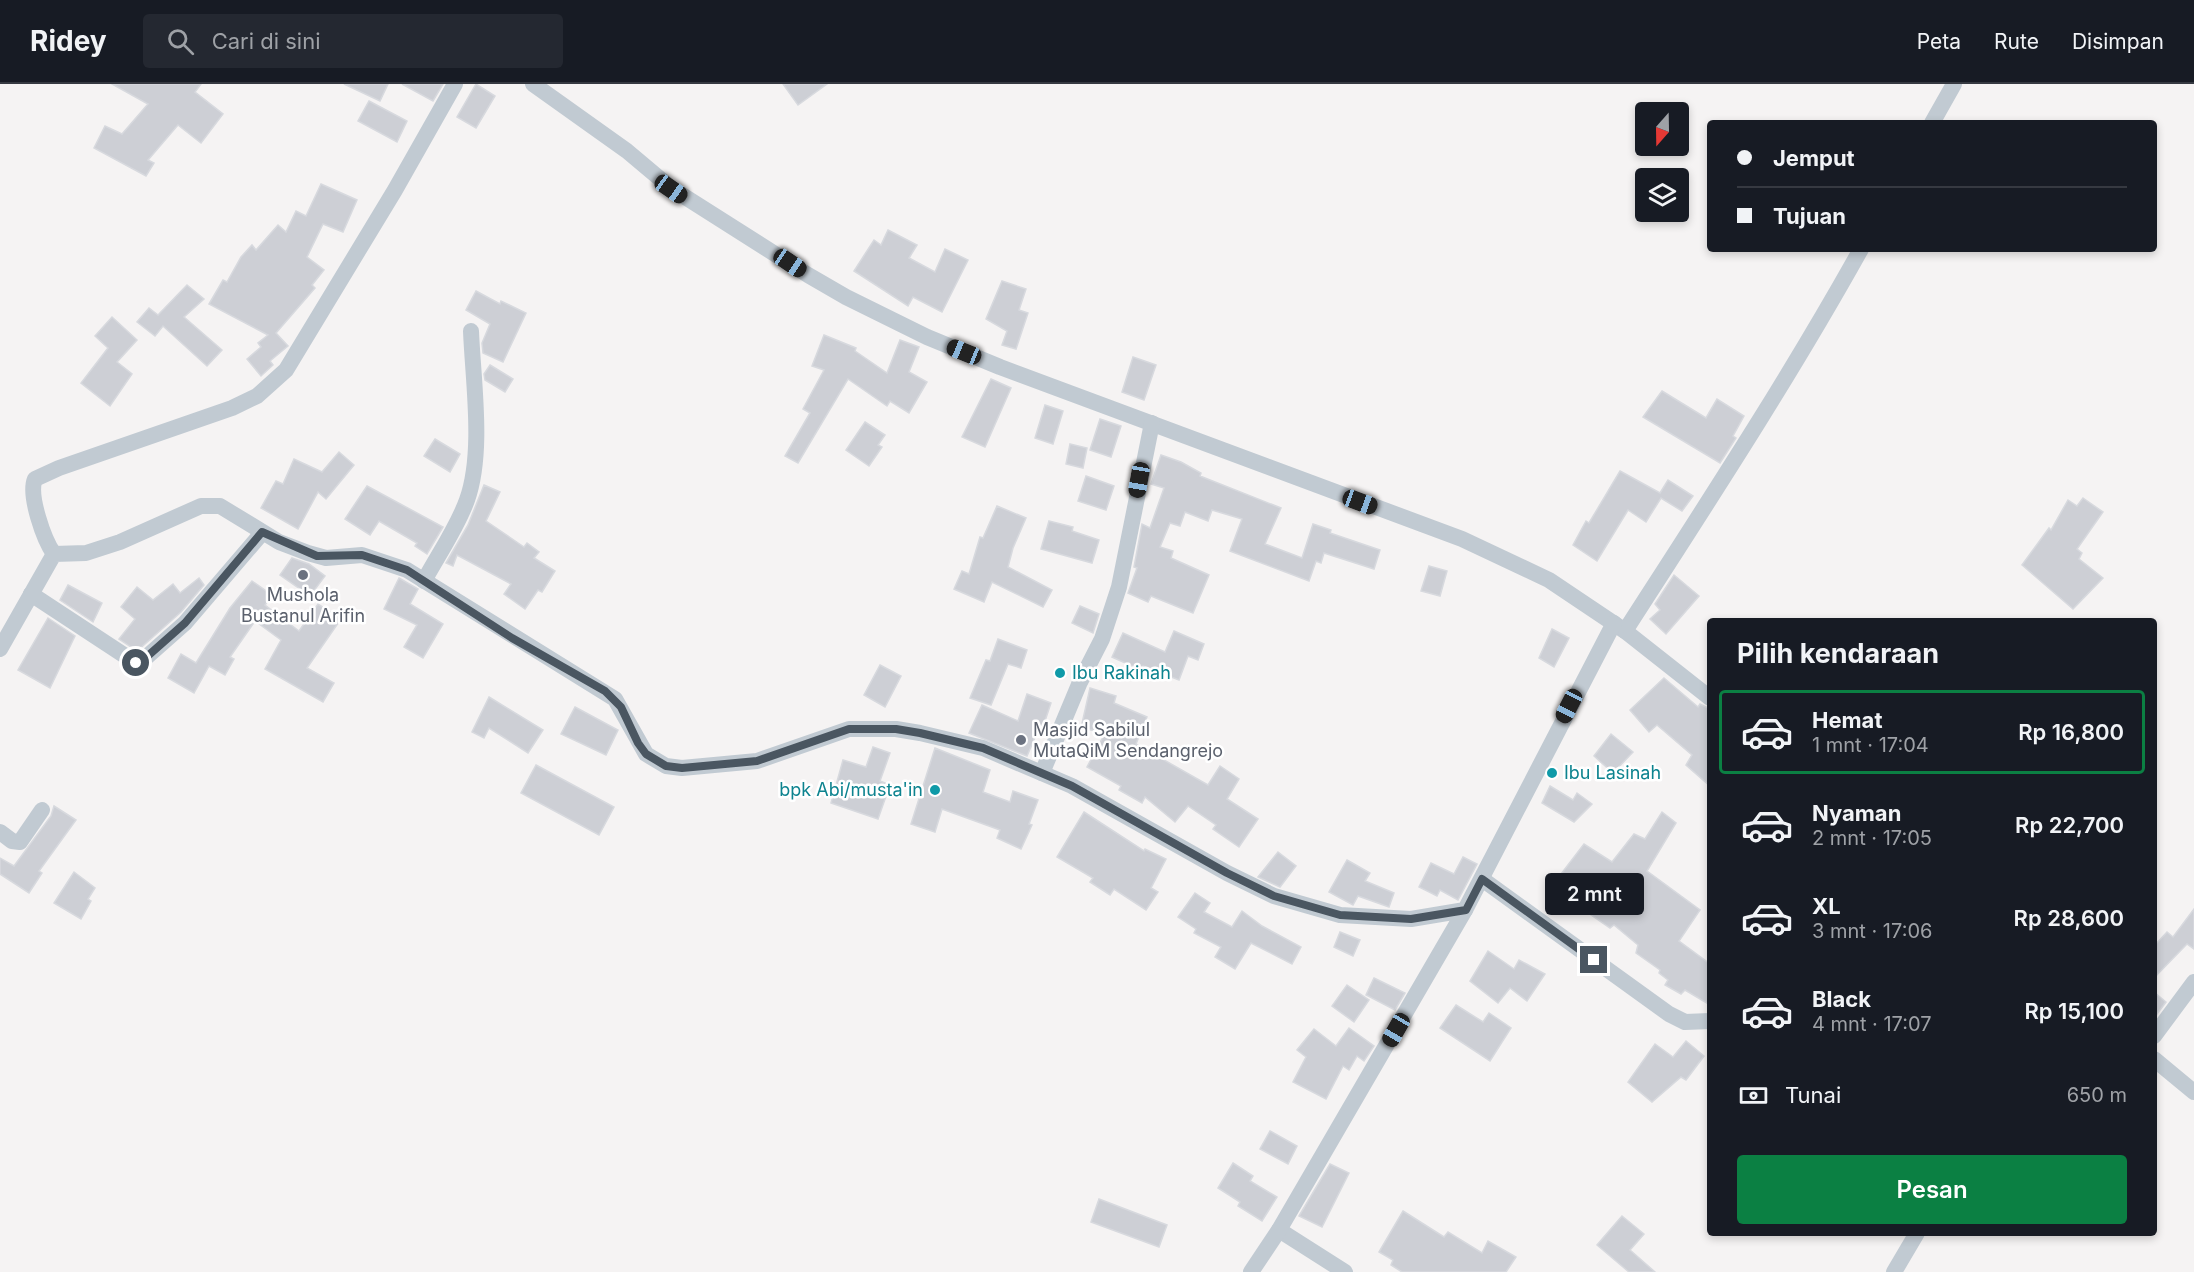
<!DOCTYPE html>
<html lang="id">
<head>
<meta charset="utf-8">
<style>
  body { margin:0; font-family:Inter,sans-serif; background:#242831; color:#f1f3f6; height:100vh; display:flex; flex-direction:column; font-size:22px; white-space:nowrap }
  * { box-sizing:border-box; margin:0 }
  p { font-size:20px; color:#9ea1a6 }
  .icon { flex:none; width:33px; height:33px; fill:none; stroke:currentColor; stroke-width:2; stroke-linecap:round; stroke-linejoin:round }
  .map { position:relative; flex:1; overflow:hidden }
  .panel { position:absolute; left:1707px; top:534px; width:450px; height:618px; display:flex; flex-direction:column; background:#171b24; border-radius:6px; box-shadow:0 3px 9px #0003 }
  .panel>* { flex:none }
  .top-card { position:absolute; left:1707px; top:36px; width:450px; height:132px; border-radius:6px; box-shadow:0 3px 9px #0003; display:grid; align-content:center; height:132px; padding:0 30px; background:#171b24 }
  .needle { width:39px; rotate:200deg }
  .controls { position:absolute; left:1635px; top:18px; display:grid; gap:12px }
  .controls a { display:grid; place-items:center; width:54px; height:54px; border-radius:6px; background:#171b24; box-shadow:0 3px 9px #0003; font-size:30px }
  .end { position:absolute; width:27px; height:27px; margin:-14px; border:8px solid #4a5661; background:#fff; box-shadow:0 0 0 3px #fff }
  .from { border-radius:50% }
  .bubble { position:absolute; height:42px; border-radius:6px; background:#171b24; box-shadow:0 3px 9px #0003; font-size:20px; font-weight:600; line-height:42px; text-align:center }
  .car { position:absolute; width:18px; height:36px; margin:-18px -9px; border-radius:8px; box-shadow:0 0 4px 2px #0007; background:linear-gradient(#222 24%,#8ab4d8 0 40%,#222 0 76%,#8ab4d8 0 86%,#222 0) }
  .top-card b { display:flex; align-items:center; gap:21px; height:57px; font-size:22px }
  .top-card b+b { border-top:2px solid #363941 }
  .top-card i { width:15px; height:15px; background:#f1f3f6 }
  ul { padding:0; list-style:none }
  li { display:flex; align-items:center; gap:18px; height:84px; margin:0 12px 9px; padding:0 18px; border:3px solid transparent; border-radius:6px }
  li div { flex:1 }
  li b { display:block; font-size:22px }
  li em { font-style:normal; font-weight:600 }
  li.selected { border-color:#0b8043 }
  li>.icon { width:54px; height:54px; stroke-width:1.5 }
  h2 { padding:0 30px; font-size:27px; line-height:72px }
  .pay { display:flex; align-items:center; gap:15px; height:66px; padding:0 30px; font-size:22px }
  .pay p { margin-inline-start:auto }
  .button { display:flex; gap:12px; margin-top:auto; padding:12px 30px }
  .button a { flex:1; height:69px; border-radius:6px; background:#0b8043; color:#fff; font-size:24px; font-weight:600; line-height:69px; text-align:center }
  header { display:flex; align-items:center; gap:36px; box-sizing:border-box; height:84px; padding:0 30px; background:#171b24; border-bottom:2px solid #363941 }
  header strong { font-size:28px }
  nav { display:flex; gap:33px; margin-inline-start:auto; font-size:21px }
  .search { width:420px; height:54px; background:#242831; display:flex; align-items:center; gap:15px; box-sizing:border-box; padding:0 21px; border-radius:6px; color:#9ea1a6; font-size:22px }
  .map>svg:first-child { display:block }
  .building { fill:#cdcfd5; stroke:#d7d9de; stroke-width:1.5 }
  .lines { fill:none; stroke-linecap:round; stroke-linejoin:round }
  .minor { stroke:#c1cad2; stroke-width:16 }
  .route { stroke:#4a5661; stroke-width:8 }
  .worship-dot { fill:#6b7280; stroke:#fff; stroke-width:2 }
  .culture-dot { fill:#0f9aa8; stroke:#fff; stroke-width:2 }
  .labels { text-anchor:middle; stroke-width:5; stroke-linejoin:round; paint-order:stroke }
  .worship-label { font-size:18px; fill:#5b616d; stroke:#fff }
  .culture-label { font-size:18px; fill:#0d838f; stroke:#fff; text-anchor:start }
</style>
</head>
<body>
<header>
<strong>Ridey</strong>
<div class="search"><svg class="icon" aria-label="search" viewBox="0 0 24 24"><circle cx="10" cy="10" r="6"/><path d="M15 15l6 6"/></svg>Cari di sini</div>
<nav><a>Peta</a><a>Rute</a><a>Disimpan</a></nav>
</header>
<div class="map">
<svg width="2194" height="1188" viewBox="0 0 2194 1188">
  <rect width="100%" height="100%" fill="#f5f3f3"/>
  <g class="building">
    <path d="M112,0H201L195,8L223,30L201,59L178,41L148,76L154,79L146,92L94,64L105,42L122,50L148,20Z"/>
    <path d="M344,0H388L380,17Z"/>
    <path d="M402,0H443L433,17Z"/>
    <path d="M476,0L495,12L476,44L457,33Z"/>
    <path d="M783,0H827L798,21Z"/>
    <path d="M369,17L407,37L397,58L358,37Z"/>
    <path d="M321,100L357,116L343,148L323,140L307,173L324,186L312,201L315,204L276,249L288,262L270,277L273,281L261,292L247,275L261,263L258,259L268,251L209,220L223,196L227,198L241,173L252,161L256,166L278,141L286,148L296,127L306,132Z"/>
    <path d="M888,146L917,161L909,174L935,188L945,165L968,176L942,228L913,213L908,222L854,187L874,156L881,161Z"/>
    <path d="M1002,197L1026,205L1019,226L1028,229L1016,265L1002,261L1007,247L986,235Z"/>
    <path d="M187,201L204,215L184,233L222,266L207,282L163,242L155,252L137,238L149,224L158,231Z"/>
    <path d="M476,207L500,220L501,217L526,229L503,278L483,269L482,259L490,240L466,226Z"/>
    <path d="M112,233L137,256L117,278L132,290L110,322L81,299L108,264L95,252Z"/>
    <path d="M824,251L856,264L855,267L887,289L900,256L919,263L909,288L927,298L909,329L890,317L887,322L848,295L798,379L785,372L810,329L803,325L824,286L812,282Z"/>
    <path d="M1133,273L1156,281L1144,316L1122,308Z"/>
    <path d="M490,281L513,295L505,308L485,296L484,290Z"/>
    <path d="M991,295L1011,304L985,363L962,353Z"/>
    <path d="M1662,307L1706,334L1717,315L1744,332L1733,352L1736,354L1720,379L1643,333Z"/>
    <path d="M1045,321L1063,327L1053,360L1035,354Z"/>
    <path d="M1100,335L1121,342L1111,373L1090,366Z"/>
    <path d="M865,338L885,351L878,361L882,363L869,382L846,366Z"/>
    <path d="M435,355L460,370L450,388L424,372Z"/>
    <path d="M1070,360L1087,364L1083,384L1066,380Z"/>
    <path d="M339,368L354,381L326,415L318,408L298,445L261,424L276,397L283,400L294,375L322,388Z"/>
    <path d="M1161,371L1181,378L1201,389L1200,392L1281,424L1265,460L1302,474L1313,440L1331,446L1330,449L1380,466L1374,485L1324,469L1321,479L1316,477L1309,497L1230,467L1242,435L1212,426L1208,437L1185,428L1180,442L1170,439L1160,463L1173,467L1171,474L1209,491L1193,529L1151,512L1148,518L1128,509L1137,484L1134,483L1142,440L1150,444L1164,404L1151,400Z"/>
    <path d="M1620,387L1660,409L1668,396L1693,412L1682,427L1661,414L1646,438L1628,426L1597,477L1573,461L1586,437L1589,439Z"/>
    <path d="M1086,392L1114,402L1106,426L1078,417Z"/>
    <path d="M484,401L500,408L486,437L524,463L527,459L539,468L534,474L555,487L542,508L538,506L525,525L504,510L511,500L457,471L453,482L446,479L468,441Z"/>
    <path d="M367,402L443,443L427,470L415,462L417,459L379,437L370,451L345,435Z"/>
    <path d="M2083,414L2103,428L2077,465L2082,469L2079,475L2103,494L2073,525L2022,481L2049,444L2051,446L2068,416L2077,422Z"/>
    <path d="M997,422L1026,434L1013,464L1008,483L1052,506L1043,523L992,498L984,518L954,505L962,487L969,490L980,453L983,454Z"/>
    <path d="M1049,437L1073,443L1072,447L1099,456L1092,479L1041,465Z"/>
    <path d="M292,474L309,480L325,492L310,512L280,491Z"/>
    <path d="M1429,482L1447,487L1440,512L1421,507Z"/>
    <path d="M1674,491L1699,512L1666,550L1650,535L1660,526L1655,520Z"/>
    <path d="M199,494L204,501L181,528L137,567L119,555L135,535L121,523L137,503L153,516L173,500L180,509Z"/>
    <path d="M399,494L418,505L410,520L443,540L423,574L404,563L417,541L384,525Z"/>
    <path d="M252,497L272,511L265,521L299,547L318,520L341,535L307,584L334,599L323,618L265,585L281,556L255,537L230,573L234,575L225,591L209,582L194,609L168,594L181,570L196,579L230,524Z"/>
    <path d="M68,501L102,519L93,538L60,516Z"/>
    <path d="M1080,522L1099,530L1093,549L1072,539Z"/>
    <path d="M48,534L75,552L50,604L18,586Z"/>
    <path d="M1552,545L1569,554L1554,583L1539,574Z"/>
    <path d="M1174,547L1204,560L1198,576L1188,572L1179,596L1143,582L1141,586L1112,573L1123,549L1165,568Z"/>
    <path d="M998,555L1027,566L1021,584L1008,580L991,621L970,614L986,576L990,577Z"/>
    <path d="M880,581L901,592L885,623L864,611Z"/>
    <path d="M1664,594L1698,623L1700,620L1710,625V702L1686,681L1692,671L1657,641L1649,648L1630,626Z"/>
    <path d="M1090,604L1116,612L1114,619L1147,633L1136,660L1208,701L1220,682L1239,695L1227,715L1258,735L1239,763L1213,745L1216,741L1188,722L1175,738L1145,713L1142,719L1119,706L1121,702L1087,683L1105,649L1081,644Z"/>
    <path d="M1027,610L1051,619L1043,643L1040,642L1027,672L969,649L982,621L1018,637Z"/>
    <path d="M489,613L543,646L528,669L489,644L484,654L472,648Z"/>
    <path d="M575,623L618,646L606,671L561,650Z"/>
    <path d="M1611,650L1633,668L1613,689L1594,672Z"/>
    <path d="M873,663L890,669L880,697L890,701L878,735L831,719L843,676L866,683Z"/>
    <path d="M935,664L990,686L983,708L1010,718L1013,707L1038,716L1029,740L1032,741L1021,765L997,754L1000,746L942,725L935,748L911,740Z"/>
    <path d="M536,681L614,723L599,751L521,709Z"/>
    <path d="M1550,702L1573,716L1577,709L1592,720L1574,738L1542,719Z"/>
    <path d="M54,722L76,736L39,787L42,789L29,809L0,790V774L14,782L51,732Z"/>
    <path d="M1084,728L1144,767L1145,765L1166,775L1151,804L1158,808L1146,826L1114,805L1110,811L1090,798L1093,794L1057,773Z"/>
    <path d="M1662,728L1676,739L1647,787L1700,826L1679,857L1710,880V921L1685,906L1681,910L1665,901L1668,896L1659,889L1660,886L1636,869L1638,861L1614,841L1610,844L1551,803L1584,760L1612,778L1634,750L1645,755Z"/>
    <path d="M1278,768L1296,782L1280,803L1258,793Z"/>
    <path d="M1463,773L1477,780L1458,816L1440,806L1437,812L1419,803L1431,779L1454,790Z"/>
    <path d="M1347,776L1370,789L1365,797L1394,809L1389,823L1358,812L1353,821L1329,808Z"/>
    <path d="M74,788L95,804L88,815L91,817L81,835L54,819Z"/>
    <path d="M1195,809L1210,819L1204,828L1232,843L1242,827L1262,842L1301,863L1292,880L1251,859L1235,885L1215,873L1221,863L1194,849L1196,845L1178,833Z"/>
    <path d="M2194,825V865L2187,860L2154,894V862L2167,848L2173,853Z"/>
    <path d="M1340,848L1360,856L1353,872L1334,863Z"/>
    <path d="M1488,867L1514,885L1519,876L1545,890L1527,917L1510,904L1498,919L1470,897Z"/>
    <path d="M1374,894L1405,909L1395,926L1366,911Z"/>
    <path d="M1347,901L1369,916L1354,938L1332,922Z"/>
    <path d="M2154,908L2166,918L2154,934Z"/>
    <path d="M1456,921L1483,938L1489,929L1511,944L1490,977L1440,944Z"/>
    <path d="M1349,944L1374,962L1364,977L1357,972L1349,986L1343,982L1326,1015L1293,998L1306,973L1297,966L1314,945L1336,962Z"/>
    <path d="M1686,957L1704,972L1686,996L1681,993L1652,1018L1628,998L1655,960L1673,973Z"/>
    <path d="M1270,1047L1297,1062L1288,1080L1260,1065Z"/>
    <path d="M1233,1079L1253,1092L1250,1097L1277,1113L1262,1137L1238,1122L1240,1118L1218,1104Z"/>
    <path d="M1330,1080L1349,1089L1322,1143L1299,1132Z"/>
    <path d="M1099,1115L1167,1141L1159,1163L1091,1138Z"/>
    <path d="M1403,1127L1444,1153L1448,1148L1482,1169L1488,1157L1516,1173L1506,1188H1402L1391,1181L1393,1176L1379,1168Z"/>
    <path d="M1622,1132L1644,1150L1630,1166L1655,1188H1629L1597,1161Z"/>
  </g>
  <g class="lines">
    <g class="minor">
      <path d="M533,0L627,67L671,104L808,191L846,213L927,253L1000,283L1462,455L1549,496L1625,547L1710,614"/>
      <path d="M1932,39L1954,0"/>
      <path d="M54,470C44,456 28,411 35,395L59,384L232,324L257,312L286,286L395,106L455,0"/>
      <path d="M424,497C438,471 457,444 467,416C484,368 473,298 471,247"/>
      <path d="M31,510L136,579L142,577L185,539L262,449"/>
      <path d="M1625,547C1706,421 1788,296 1861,165"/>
      <path d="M0,565L54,470L86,469L120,458L201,422H220L279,458L308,469L326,474L362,471L407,486L615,615L646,670L666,682L682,684L757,677L849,645H896L920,649L983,664L1072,702L1227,789L1274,812L1340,831L1411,835L1465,826L1614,539"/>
      <path d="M1042,689L1080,598L1102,555L1119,503L1152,339"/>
      <path d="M0,748L12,757L20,758L42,726"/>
      <path d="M1482,795L1669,930L1685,938L1710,937"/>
      <path d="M2154,952L2194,898"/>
      <path d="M2154,975L2194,1008"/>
      <path d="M1279,1146L1345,1188"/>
      <path d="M1251,1188L1279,1146L1465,826"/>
      <path d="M1894,1188L1917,1149"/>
    </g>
  </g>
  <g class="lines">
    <path class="route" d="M136,579L142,577L185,539L262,448L317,472L362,471L407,486L512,554L605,607L621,623L638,659L646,670L666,682L682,684L757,677L849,645H896L920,649L983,664L1072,702L1227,789L1274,812L1340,831L1411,835L1466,826L1482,795L1594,876"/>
  </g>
  <g class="worship-dot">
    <circle cx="303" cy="491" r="6"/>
    <circle cx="1021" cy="656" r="6"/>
  </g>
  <g class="culture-dot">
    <circle cx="1060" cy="589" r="6"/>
    <circle cx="1552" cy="689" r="6"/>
    <circle cx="935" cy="706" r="6"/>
  </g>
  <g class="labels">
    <g class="worship-label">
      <text x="303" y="517">Mushola<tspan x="303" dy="21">Bustanul Arifin</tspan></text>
      <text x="1033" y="652" text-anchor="start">Masjid Sabilul<tspan x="1033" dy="21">MutaQiM Sendangrejo</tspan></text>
    </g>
    <g class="culture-label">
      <text x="1072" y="595">Ibu Rakinah</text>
      <text x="1564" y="695">Ibu Lasinah</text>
      <text x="923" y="712" text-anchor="end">bpk Abi/musta'in</text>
    </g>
  </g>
</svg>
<div class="controls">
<a><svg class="needle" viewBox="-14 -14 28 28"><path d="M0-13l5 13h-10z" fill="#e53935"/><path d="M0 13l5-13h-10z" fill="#9ea1a6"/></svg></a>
<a><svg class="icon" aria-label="layers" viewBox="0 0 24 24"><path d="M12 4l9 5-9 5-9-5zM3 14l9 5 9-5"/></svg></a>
</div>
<i class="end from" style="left:136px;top:579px"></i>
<i class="end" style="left:1594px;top:876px"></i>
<div class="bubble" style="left:1545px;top:789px;width:99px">2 mnt</div>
<i class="car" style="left:671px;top:105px;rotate:125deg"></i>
<i class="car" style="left:790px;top:179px;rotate:124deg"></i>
<i class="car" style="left:964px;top:268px;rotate:292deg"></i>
<i class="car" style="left:1139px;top:396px;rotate:190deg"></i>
<i class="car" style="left:1360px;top:418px;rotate:110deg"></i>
<i class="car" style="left:1569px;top:622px;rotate:207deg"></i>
<i class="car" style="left:1396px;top:946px;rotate:210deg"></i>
<div class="top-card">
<b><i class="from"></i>Jemput</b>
<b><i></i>Tujuan</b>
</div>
<section class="panel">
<h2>Pilih kendaraan</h2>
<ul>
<li class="selected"><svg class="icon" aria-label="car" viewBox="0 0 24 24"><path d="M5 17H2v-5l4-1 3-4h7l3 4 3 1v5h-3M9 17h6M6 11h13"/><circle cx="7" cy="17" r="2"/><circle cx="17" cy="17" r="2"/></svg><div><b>Hemat</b><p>1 mnt · 17:04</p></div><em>Rp 16,800</em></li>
<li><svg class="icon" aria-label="car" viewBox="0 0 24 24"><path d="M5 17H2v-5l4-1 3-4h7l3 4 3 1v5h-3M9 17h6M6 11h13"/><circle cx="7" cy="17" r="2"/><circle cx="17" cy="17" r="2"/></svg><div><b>Nyaman</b><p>2 mnt · 17:05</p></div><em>Rp 22,700</em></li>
<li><svg class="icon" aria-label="car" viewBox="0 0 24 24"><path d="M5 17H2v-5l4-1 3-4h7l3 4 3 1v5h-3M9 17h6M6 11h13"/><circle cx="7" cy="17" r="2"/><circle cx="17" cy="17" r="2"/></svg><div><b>XL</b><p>3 mnt · 17:06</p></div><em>Rp 28,600</em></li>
<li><svg class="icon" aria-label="car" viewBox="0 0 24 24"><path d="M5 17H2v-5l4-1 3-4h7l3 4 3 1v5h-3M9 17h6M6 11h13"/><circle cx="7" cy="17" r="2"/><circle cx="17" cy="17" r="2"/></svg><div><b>Black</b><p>4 mnt · 17:07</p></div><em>Rp 15,100</em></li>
</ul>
<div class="pay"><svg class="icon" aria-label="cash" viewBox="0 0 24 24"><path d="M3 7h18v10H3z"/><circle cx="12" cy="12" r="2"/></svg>Tunai<p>650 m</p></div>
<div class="button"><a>Pesan</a></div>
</section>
</div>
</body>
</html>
